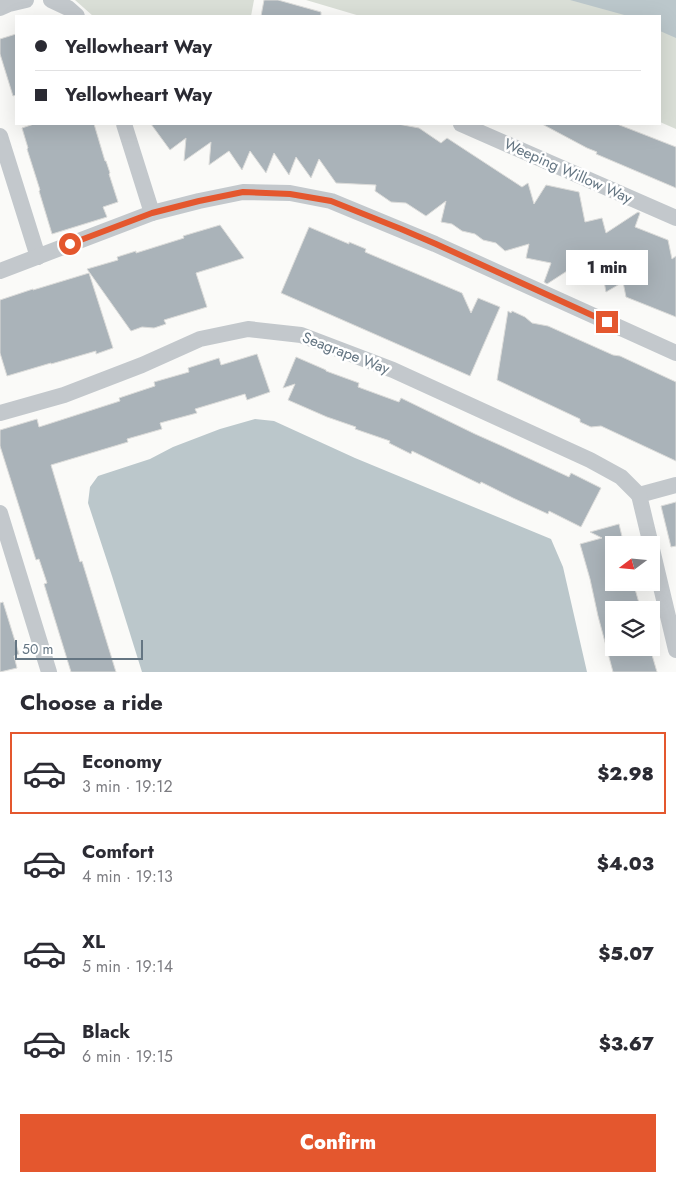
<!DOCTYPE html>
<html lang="en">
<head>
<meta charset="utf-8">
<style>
  body { margin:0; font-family:Jost,sans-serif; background:#f2f2f3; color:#2b2b33; height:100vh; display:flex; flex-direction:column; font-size:19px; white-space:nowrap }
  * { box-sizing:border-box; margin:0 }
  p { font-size:16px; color:#7c7c81 }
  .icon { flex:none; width:28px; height:28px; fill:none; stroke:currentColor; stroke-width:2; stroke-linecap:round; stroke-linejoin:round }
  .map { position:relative; height:672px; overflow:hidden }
  .panel { display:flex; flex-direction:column; background:#fff; flex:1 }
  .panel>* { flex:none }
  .banner { position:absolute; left:15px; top:15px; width:646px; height:110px; border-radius:0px; box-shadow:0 5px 20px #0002; display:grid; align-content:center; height:110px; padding:0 20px; background:#fff }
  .needle { width:32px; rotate:254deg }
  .fabs { position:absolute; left:605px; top:536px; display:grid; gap:10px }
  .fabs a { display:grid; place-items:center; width:55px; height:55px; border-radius:0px; background:#fff; box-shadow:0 5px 20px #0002; font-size:25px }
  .scale { position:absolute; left:15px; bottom:12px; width:128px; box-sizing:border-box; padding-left:5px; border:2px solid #657683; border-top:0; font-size:14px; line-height:18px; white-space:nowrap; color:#657683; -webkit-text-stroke:4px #fff; paint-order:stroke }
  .end { position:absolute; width:22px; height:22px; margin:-11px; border:6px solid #e4572e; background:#fff; box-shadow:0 0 0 2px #fff }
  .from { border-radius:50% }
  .bubble { position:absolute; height:35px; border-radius:0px; background:#fff; box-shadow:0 5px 20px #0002; font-size:16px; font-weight:800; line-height:35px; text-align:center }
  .banner b { display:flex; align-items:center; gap:18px; height:48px; font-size:19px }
  .banner b+b { border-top:1px solid #e1e1e2 }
  .banner i { width:12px; height:12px; background:#2b2b33 }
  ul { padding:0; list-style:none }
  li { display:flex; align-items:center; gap:15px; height:82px; margin:0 10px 8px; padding:0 10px; border:2px solid transparent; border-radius:0px }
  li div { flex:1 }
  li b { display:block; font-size:19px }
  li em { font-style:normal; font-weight:800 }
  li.selected { border-color:#e4572e }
  li>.icon { width:45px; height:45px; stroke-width:1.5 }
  h2 { padding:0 20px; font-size:22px; line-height:60px }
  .primary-button { display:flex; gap:10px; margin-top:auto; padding:10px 20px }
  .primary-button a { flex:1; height:58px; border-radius:0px; background:#e4572e; color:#fff; font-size:20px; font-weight:800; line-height:58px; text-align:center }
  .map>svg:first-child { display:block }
  .green { fill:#dadfd7 }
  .water { fill:#bbc7cb }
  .building { fill:#aab3b9; stroke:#dcdcda }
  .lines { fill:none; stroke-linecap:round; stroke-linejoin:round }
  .street { stroke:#c3c8cc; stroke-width:16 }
  .route { stroke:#e4572e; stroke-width:6 }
  .labels { text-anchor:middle; stroke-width:5; stroke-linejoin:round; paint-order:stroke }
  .street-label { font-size:15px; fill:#657683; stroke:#fff }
</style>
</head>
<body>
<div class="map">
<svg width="676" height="672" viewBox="0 0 676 672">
  <rect width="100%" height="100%" fill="#fafaf8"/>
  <g class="green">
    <path d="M75,0H254L251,16H93Z"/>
    <path d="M306,0H676V129L660,122V16H360Z"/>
  </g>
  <g class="water">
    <path d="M570,0H676V38L660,31V16H628Z"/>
    <path d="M255,419L274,421L355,458L551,539L563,567L587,672H142L112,576L88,503L90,487L98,476L150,459L173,447L220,429Z"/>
  </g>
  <g class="building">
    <path d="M264,0H278L321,12V16H261Z"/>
    <path d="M16,34V95L13,96L0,54V39Z"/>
    <path d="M34,124H94L105,161H106L110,173L109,174L118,202L103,207L107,217L52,234L39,191L40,190L27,149L28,148L22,128Z"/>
    <path d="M151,124H398L419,128L441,143L447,138L522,187L528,183L534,204L546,185L579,192L585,222L602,218L606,233L638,212L640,213L635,227L668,240L672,259L676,256V317L626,297L623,282L606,292L603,276L575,282L584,260L547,284L544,282L551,263L526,258L529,244L505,251L496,243L483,240L475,234L462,231L452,224L441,222L446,201L426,216L406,203L391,202L375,191L376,185L336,183L319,159L311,178L296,157L289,175L274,153L266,173L250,151L242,170L229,151L209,165L211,142L184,161L186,138L170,150Z"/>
    <path d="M542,124H617L676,147V188L596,154L597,152L587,148Z"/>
    <path d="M220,225L244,258L196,273L207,307L164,320L166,324L154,328L142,327L131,331L87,269L118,260L117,257L136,251V253L184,238L183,236Z"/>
    <path d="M309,227L349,244V242L366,249L365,252L462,293L471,313L478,298L500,307L470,376L281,293Z"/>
    <path d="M89,273L113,348L96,354V351L51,364V363L7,376L0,353V300L33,289V290Z"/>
    <path d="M508,311L511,313L512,311L525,317L532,323L548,326L613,355L620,356L676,382V461L601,426L591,427L580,422V419L497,380Z"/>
    <path d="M257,354L270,392L247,400L245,394L195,409L197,413L160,423L162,429L127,439L128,442L51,465L80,562L82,561L116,672H71L44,584L47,583L39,559L36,560L0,446V430L37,419L39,427L120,401L119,398L155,386L154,382L189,372L188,368L219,358L221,365Z"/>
    <path d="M296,357L326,370V371L359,383L358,387L399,402L401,398L475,434L502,446L569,477L571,473L601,488L581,527L549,511L548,514L513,498L481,482L480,484L412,451L411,454L389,443L390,441L355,429L356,427L327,417L288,400L295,384L283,388Z"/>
    <path d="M676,502V546L671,547L661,506Z"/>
    <path d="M619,524L624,545H617L614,543V582H633L641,610H614V648H650L657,672H613L598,616L590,579L580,544L602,538L590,532Z"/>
    <path d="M3,602L19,654L14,656L17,668L0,672V603Z"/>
  </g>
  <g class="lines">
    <g class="street">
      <path d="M51,0L68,8L77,16"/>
      <path d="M0,8L9,4L26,0"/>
      <path d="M124,124L152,213"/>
      <path d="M461,124L676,218"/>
      <path d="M0,136L38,257"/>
      <path d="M0,271L152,213L199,201L243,192L290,193L331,201L435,244L676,353"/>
      <path d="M0,413L64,395L142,365L200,339L248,329L301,335L393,370L590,460L621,477L639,495L676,485"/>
      <path d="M639,495L651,545"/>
      <path d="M0,513L49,672"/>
      <path d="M651,545L676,650"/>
    </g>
  </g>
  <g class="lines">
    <path class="route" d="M70,244L152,213L199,201L243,192L290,194L331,201L401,229L436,244L607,322"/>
  </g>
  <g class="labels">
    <g class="street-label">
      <text transform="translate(568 171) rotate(24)" y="5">Weeping Willow Way</text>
      <text transform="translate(346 353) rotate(21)" y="5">Seagrape Way</text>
    </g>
  </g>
</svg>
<div class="fabs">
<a><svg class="needle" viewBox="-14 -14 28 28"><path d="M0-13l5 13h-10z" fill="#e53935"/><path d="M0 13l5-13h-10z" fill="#7c7c81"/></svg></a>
<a><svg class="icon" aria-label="layers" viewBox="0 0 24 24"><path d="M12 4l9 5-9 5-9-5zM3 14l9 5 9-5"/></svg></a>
</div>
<div class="scale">50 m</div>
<i class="end from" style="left:70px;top:244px"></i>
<i class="end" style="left:607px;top:322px"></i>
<div class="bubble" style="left:566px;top:250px;width:82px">1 min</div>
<div class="banner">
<b><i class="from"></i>Yellowheart Way</b>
<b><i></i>Yellowheart Way</b>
</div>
</div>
<section class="panel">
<h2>Choose a ride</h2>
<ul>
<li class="selected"><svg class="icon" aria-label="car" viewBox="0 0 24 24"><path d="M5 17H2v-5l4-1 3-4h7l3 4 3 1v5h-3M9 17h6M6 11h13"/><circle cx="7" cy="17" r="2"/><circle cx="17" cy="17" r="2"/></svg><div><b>Economy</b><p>3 min · 19:12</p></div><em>$2.98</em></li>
<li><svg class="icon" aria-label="car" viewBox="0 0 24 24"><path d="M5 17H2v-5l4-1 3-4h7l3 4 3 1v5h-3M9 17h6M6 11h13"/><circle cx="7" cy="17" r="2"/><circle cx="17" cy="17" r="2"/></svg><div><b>Comfort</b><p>4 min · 19:13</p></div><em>$4.03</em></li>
<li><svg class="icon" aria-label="car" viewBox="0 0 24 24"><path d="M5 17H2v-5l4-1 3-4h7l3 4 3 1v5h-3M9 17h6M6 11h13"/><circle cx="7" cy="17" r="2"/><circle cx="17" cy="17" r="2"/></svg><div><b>XL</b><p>5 min · 19:14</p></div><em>$5.07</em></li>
<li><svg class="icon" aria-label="car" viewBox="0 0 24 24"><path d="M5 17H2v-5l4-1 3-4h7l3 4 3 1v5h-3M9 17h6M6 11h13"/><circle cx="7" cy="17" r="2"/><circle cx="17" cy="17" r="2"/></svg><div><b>Black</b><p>6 min · 19:15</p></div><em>$3.67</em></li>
</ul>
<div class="primary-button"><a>Confirm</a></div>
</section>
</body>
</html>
